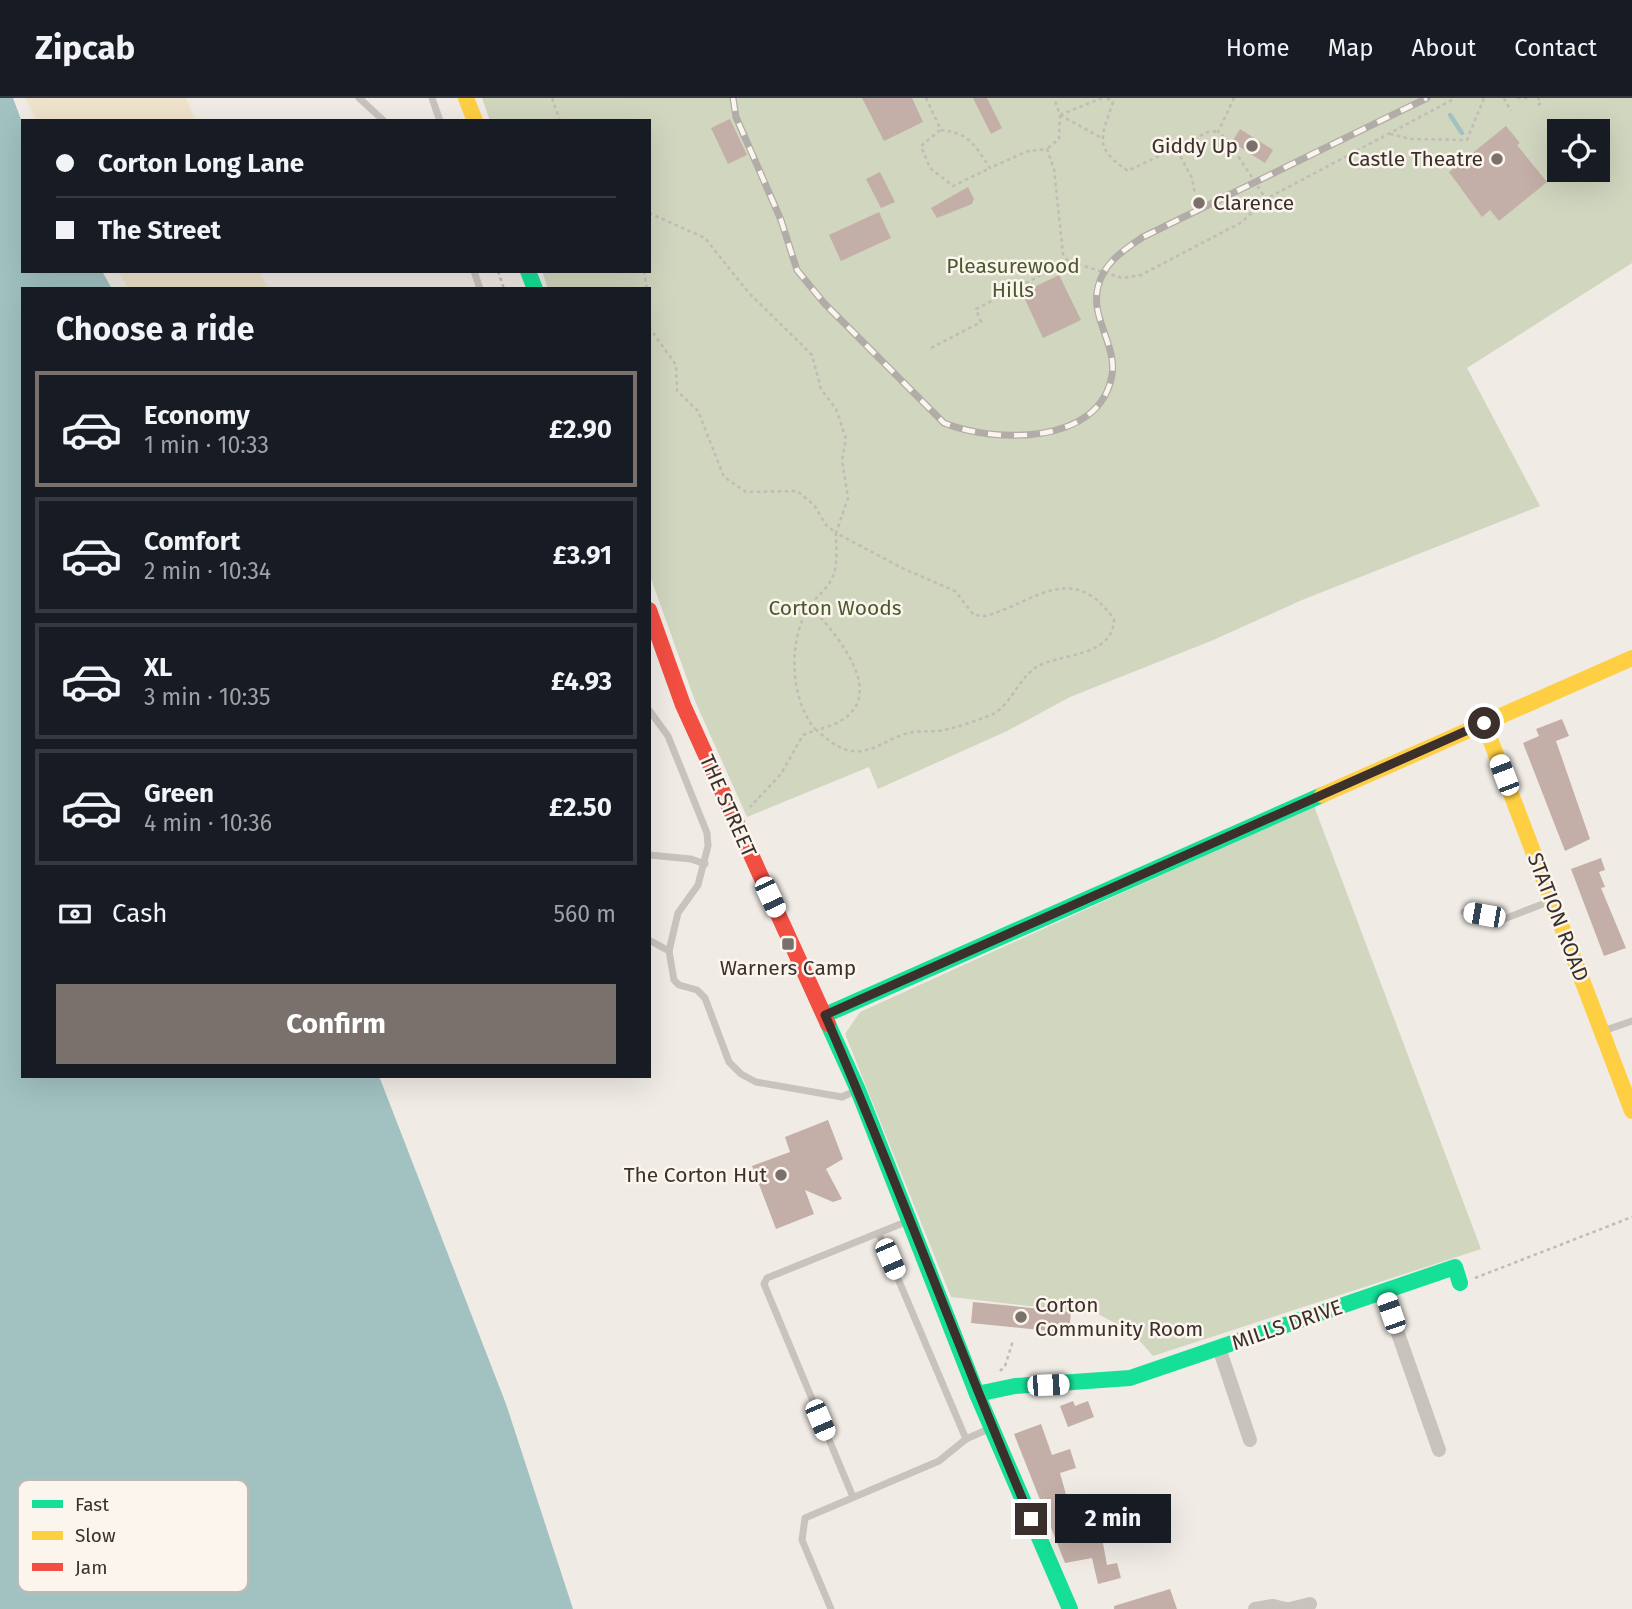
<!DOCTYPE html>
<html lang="en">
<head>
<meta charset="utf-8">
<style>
  body { margin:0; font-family:"Fira Sans",sans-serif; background:#242831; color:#f1f3f6; height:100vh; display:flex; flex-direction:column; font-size:26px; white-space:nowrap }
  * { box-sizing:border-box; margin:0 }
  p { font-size:23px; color:#9ea1a6 }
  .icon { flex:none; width:38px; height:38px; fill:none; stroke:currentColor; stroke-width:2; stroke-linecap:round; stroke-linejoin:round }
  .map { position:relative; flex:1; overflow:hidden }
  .side { position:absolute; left:21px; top:189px; width:630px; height:791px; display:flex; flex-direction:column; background:#171b24; border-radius:0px; box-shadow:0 7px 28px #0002 }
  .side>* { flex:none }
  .hud { position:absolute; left:21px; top:21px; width:630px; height:154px; border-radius:0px; box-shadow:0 7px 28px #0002; display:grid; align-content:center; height:154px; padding:0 35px; background:#171b24 }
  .fabs { position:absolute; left:1547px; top:21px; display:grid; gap:14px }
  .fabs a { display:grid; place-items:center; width:63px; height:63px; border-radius:0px; background:#171b24; box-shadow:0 7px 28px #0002; font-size:35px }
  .end { position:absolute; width:32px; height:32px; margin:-16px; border:9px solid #3b302b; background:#fff; box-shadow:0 0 0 4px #fff }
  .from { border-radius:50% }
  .bubble { position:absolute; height:49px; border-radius:0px; background:#171b24; box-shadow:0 7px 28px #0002; font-size:23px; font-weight:700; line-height:49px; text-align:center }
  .car { position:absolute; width:21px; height:42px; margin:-21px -10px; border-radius:9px; box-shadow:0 0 5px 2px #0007; background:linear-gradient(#fff 24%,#345 0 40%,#fff 0 76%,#345 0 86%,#fff 0) }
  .hud b { display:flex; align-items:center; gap:24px; height:66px; font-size:26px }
  .hud b+b { border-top:2px solid #363941 }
  .hud i { width:18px; height:18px; background:#f1f3f6 }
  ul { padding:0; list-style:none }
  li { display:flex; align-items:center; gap:21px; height:116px; margin:0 14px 10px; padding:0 21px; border:4px solid #363941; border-radius:0px }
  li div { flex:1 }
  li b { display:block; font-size:26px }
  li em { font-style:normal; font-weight:700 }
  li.on { border-color:#7a716c }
  li>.icon { width:63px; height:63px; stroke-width:1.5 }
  h2 { padding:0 35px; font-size:32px; line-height:84px }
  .pay { display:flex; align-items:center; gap:18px; height:77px; padding:0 35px; font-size:26px }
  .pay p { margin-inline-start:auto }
  .action { display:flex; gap:14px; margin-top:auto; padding:14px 35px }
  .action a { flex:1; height:80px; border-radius:0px; background:#7a716c; color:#fff; font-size:28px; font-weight:700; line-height:80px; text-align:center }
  header { display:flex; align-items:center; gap:42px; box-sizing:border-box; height:98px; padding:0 35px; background:#171b24; border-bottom:2px solid #363941 }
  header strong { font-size:33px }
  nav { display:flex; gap:38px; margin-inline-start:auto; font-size:24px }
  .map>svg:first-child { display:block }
  .green { fill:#d1d6bf; fill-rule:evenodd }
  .sand { fill:#efe3cc }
  .water { fill:#a1c2c1 }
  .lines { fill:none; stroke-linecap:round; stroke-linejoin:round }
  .stream { stroke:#a1c2c1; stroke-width:4.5 }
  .building { fill:#c3afa7 }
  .path { stroke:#c2bbb6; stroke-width:2.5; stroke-dasharray:3.5 3.5; stroke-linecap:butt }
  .lane { stroke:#c9c3be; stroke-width:7 }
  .street { stroke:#c9c3be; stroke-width:14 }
  .fast { stroke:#16e098; stroke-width:16 }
  .slow { stroke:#ffcf43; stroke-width:16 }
  .jam { stroke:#f24e42; stroke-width:16 }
  .rail-casing { stroke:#b1aca8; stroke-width:7 }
  .rail { stroke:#fbf5ee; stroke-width:4.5; stroke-dasharray:13; stroke-linecap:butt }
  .route { stroke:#3b302b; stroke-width:9 }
  .poi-dot { fill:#7a716c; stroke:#fbf5ee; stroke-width:2.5 }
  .labels { text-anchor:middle; stroke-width:5; stroke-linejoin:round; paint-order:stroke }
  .poi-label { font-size:21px; fill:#3b302b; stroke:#fbf5ee; text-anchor:end }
  .park-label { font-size:21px; fill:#4a5a2e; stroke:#fbf5ee }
  .street-label { font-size:21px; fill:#3b302b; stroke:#fbf5ee }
  .key { fill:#fbf5ee; stroke:#c1bab4; stroke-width:2 }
  .key-label { font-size:19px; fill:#3b302b }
</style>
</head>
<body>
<header>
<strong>Zipcab</strong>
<nav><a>Home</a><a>Map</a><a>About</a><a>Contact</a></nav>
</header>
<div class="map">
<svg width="1632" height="1511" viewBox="0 0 1632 1511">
  <rect width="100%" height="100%" fill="#f0ebe5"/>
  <g class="green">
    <path d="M482,0H1632V165L1467,270L1540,408L1302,502L1211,543L1070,599L1007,633L878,691L869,669L747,719L695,603L649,475V191H548L542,173H649V23H490ZM1559,33H1598V72H1559Z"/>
    <path d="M1314,708L1481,1151L1153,1258L1132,1234L1098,1216L951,1199L845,936L860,914Z"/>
  </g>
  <g class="sand">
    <path d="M25,0H186L196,23H37Z"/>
    <path d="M118,173H260L268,191H128Z"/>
  </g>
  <path class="water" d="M0,0H13L23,27V173H102L112,191H23V978H379L506,1306L573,1511H0Z"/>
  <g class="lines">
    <path class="stream" d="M1450,17L1462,35"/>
  </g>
  <g class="building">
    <path d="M862,0H912L923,24L884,43Z"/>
    <path d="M973,0H987L1002,30L991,36Z"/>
    <path d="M730,21L747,57L728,66L711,30Z"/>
    <path d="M1506,28L1520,45L1517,47L1547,84L1499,123L1490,112L1482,119L1449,74Z"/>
    <path d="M1240,31L1273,52L1265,65L1232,44Z"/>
    <path d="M880,74L895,104L881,110L866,81Z"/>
    <path d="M968,89L974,101L972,106L937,120L931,110Z"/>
    <path d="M879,114L891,140L841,163L829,137Z"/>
    <path d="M1059,177L1081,222L1043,240L1022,195Z"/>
    <path d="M1562,621L1569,638L1556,643L1590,741L1565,753L1523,645L1539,638L1536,631Z"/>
    <path d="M1601,760L1605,772L1599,774L1605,789L1601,790L1626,850L1604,858L1571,771Z"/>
    <path d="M828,1022L843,1061L826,1071L842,1101L833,1104L805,1092L814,1116L776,1131L752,1068L790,1054L785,1039Z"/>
    <path d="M973,1204L1071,1214L1069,1235L971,1225Z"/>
    <path d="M1073,1303L1075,1308L1088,1303L1094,1319L1068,1329L1060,1308Z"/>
    <path d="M1041,1326L1052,1357L1070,1351L1076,1370L1060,1375L1072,1418L1076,1417L1085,1442L1102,1440L1107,1467L1117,1465L1121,1480L1098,1486L1092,1460L1065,1465L1014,1336Z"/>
    <path d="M1170,1491L1177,1511H1114V1508Z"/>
  </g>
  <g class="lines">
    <g class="path">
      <path d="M552,0L560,23"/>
      <path d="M926,0L941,32C970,35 975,48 990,70L1028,53L1047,51L1054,71L1063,156L1068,163L1122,180L1141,177L1242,124L1266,101L1454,1"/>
      <path d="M1107,0L1113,4C1101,41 1093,49 1128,73L1210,33L1218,34"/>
      <path d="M1234,0L1218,34L1227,41L1266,101"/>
      <path d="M1504,0L1511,13"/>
      <path d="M1517,0H1528"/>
      <path d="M1538,7L1541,5L1538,0"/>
      <path d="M1060,17L1100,39"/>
      <path d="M1060,17L1102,0"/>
      <path d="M940,32L921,48L930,70L953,88L990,70"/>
      <path d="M1390,36L1411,41L1467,42L1484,0"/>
      <path d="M1048,50L1059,41L1060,17L1054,0"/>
      <path d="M1177,52L1192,80L1195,96"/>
      <path d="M649,115L705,140L748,194L812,257L821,291L836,311L846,341L842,362L848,400L836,435L904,471L955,493L974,517L986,518C1039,502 1072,463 1114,521C1114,559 1059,556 1038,568C1020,578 1013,603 995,615C985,620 955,630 944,632C929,635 917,631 902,637C884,643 872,655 852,653C839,652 826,640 816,632"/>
      <path d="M498,173L504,191"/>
      <path d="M644,173L647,191"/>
      <path d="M649,229L676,267L677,293L698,313L724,379L746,394L797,393L814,407L826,427L836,435C836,448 838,466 833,478C827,492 818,496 810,508C787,541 790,603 816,632L803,637L781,676L750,709"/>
      <path d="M931,250L981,224L976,211L1068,163"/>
      <path d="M811,509C846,546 898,613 816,632"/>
      <path d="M1475,1180L1632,1119"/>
      <path d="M1000,1273L1005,1268L1013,1243"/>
    </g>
    <g class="lane">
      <path d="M359,0L384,23"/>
      <path d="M432,0L440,23"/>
      <path d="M474,173L480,191"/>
      <path d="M649,612L668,638L707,735L708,748L698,787L678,815L669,853L674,882L679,887L697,892L705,900L729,964L741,976L756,984L842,999L857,992"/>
      <path d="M649,757L691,761L705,766"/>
      <path d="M1464,814L1504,821L1548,804"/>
      <path d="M649,842L669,853"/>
      <path d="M1603,933L1632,923"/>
      <path d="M879,1136L966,1341"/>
      <path d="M853,1399L764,1186L767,1180L908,1123"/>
      <path d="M831,1511L802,1442L805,1420L939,1363L966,1341L991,1330"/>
    </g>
    <g class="street">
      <path d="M1383,1193L1439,1352"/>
      <path d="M1219,1250L1250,1342"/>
      <path d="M1255,1511L1273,1508L1286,1511"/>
      <path d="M1290,1511L1310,1506"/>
    </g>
    <g class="fast">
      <path d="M528,173L535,191"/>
      <path d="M825,917L1322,697"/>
      <path d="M828,926L858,992L977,1296L1070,1511"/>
      <path d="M977,1296L1015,1288L1130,1280L1455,1169L1460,1185"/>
    </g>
    <g class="slow">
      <path d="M466,0L475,23"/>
      <path d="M1484,625L1632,1013"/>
      <path d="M1322,697L1632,560"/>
    </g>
    <path class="jam" d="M649,512L683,607L828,926"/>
    <defs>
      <path id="rail" d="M733,0L736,19L781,122L797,172L824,205L944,325C994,345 1100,348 1112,277C1117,247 1090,220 1098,189C1104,164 1124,152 1143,139L1427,0"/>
    </defs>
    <use href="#rail" class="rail-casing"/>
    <use href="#rail" class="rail"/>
  </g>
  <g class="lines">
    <path class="route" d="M1031,1421C959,1254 898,1083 825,917L1484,625"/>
  </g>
  <g class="poi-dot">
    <circle cx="1252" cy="48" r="7"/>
    <circle cx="1497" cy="61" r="7"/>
    <circle cx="1199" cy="105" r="7"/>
    <rect x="781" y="839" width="14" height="14" rx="3.5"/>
    <circle cx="781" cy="1077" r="7"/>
    <circle cx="1021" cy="1219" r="7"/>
  </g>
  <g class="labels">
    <g class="poi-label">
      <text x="1238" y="55">Giddy Up</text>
      <text x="1483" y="68">Castle Theatre</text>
      <text x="1213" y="112" text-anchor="start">Clarence</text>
      <text x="788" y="877" text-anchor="middle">Warners Camp</text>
      <text x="767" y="1084">The Corton Hut</text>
      <text x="1035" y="1214" text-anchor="start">Corton<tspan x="1035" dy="24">Community Room</tspan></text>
    </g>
    <g class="park-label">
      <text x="1013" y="175">Pleasurewood<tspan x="1013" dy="24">Hills</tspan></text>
      <text x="835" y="517">Corton Woods</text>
    </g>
    <g class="street-label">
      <text transform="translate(728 708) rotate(66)" y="7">THE STREET</text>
      <text transform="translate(1558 819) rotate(69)" y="7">STATION ROAD</text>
      <text transform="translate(1287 1227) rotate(-19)" y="7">MILLS DRIVE</text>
    </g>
  </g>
  <rect x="18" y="1382" width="230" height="112" rx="10" class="key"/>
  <rect x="32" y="1402" width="31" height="8" fill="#16e098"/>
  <rect x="32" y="1433" width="31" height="9" fill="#ffcf43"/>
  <rect x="32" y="1465" width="31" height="8" fill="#f24e42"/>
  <g class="key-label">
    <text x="75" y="1413">Fast</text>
    <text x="75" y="1444">Slow</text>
    <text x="75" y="1476">Jam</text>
  </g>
</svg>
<div class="fabs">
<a><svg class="icon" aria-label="locate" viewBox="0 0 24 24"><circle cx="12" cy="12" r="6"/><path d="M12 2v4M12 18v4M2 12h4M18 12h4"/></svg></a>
</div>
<i class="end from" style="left:1484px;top:625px"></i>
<i class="end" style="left:1031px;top:1421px"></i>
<div class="bubble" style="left:1055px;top:1396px;width:116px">2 min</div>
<i class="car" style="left:1504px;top:677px;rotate:339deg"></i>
<i class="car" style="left:770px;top:799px;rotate:155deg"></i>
<i class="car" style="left:1484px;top:817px;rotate:280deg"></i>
<i class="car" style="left:890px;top:1161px;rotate:157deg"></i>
<i class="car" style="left:1391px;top:1215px;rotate:341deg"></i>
<i class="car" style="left:1048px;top:1287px;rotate:88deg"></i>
<i class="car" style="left:820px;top:1322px;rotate:157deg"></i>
<div class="hud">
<b><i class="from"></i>Corton Long Lane</b>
<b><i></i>The Street</b>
</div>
<section class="side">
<h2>Choose a ride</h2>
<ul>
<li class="on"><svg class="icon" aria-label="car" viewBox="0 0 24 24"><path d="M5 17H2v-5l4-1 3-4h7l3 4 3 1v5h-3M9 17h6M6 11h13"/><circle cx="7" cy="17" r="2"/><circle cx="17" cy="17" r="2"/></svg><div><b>Economy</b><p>1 min · 10:33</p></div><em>£2.90</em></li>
<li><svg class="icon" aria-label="car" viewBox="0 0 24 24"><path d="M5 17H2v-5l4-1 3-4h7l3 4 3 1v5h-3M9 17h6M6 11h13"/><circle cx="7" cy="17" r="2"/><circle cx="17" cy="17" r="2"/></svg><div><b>Comfort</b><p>2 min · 10:34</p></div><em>£3.91</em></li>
<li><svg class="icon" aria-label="car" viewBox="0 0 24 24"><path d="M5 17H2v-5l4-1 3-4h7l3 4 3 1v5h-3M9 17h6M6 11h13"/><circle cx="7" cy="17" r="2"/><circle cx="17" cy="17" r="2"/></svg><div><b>XL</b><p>3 min · 10:35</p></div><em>£4.93</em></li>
<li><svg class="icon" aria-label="car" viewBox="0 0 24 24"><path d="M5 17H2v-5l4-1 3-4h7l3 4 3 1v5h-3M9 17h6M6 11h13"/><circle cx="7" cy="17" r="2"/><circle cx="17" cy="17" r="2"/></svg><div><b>Green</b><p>4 min · 10:36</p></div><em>£2.50</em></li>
</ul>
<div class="pay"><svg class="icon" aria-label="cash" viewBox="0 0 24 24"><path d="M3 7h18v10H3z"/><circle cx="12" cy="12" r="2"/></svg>Cash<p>560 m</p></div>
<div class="action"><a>Confirm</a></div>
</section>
</div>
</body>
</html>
